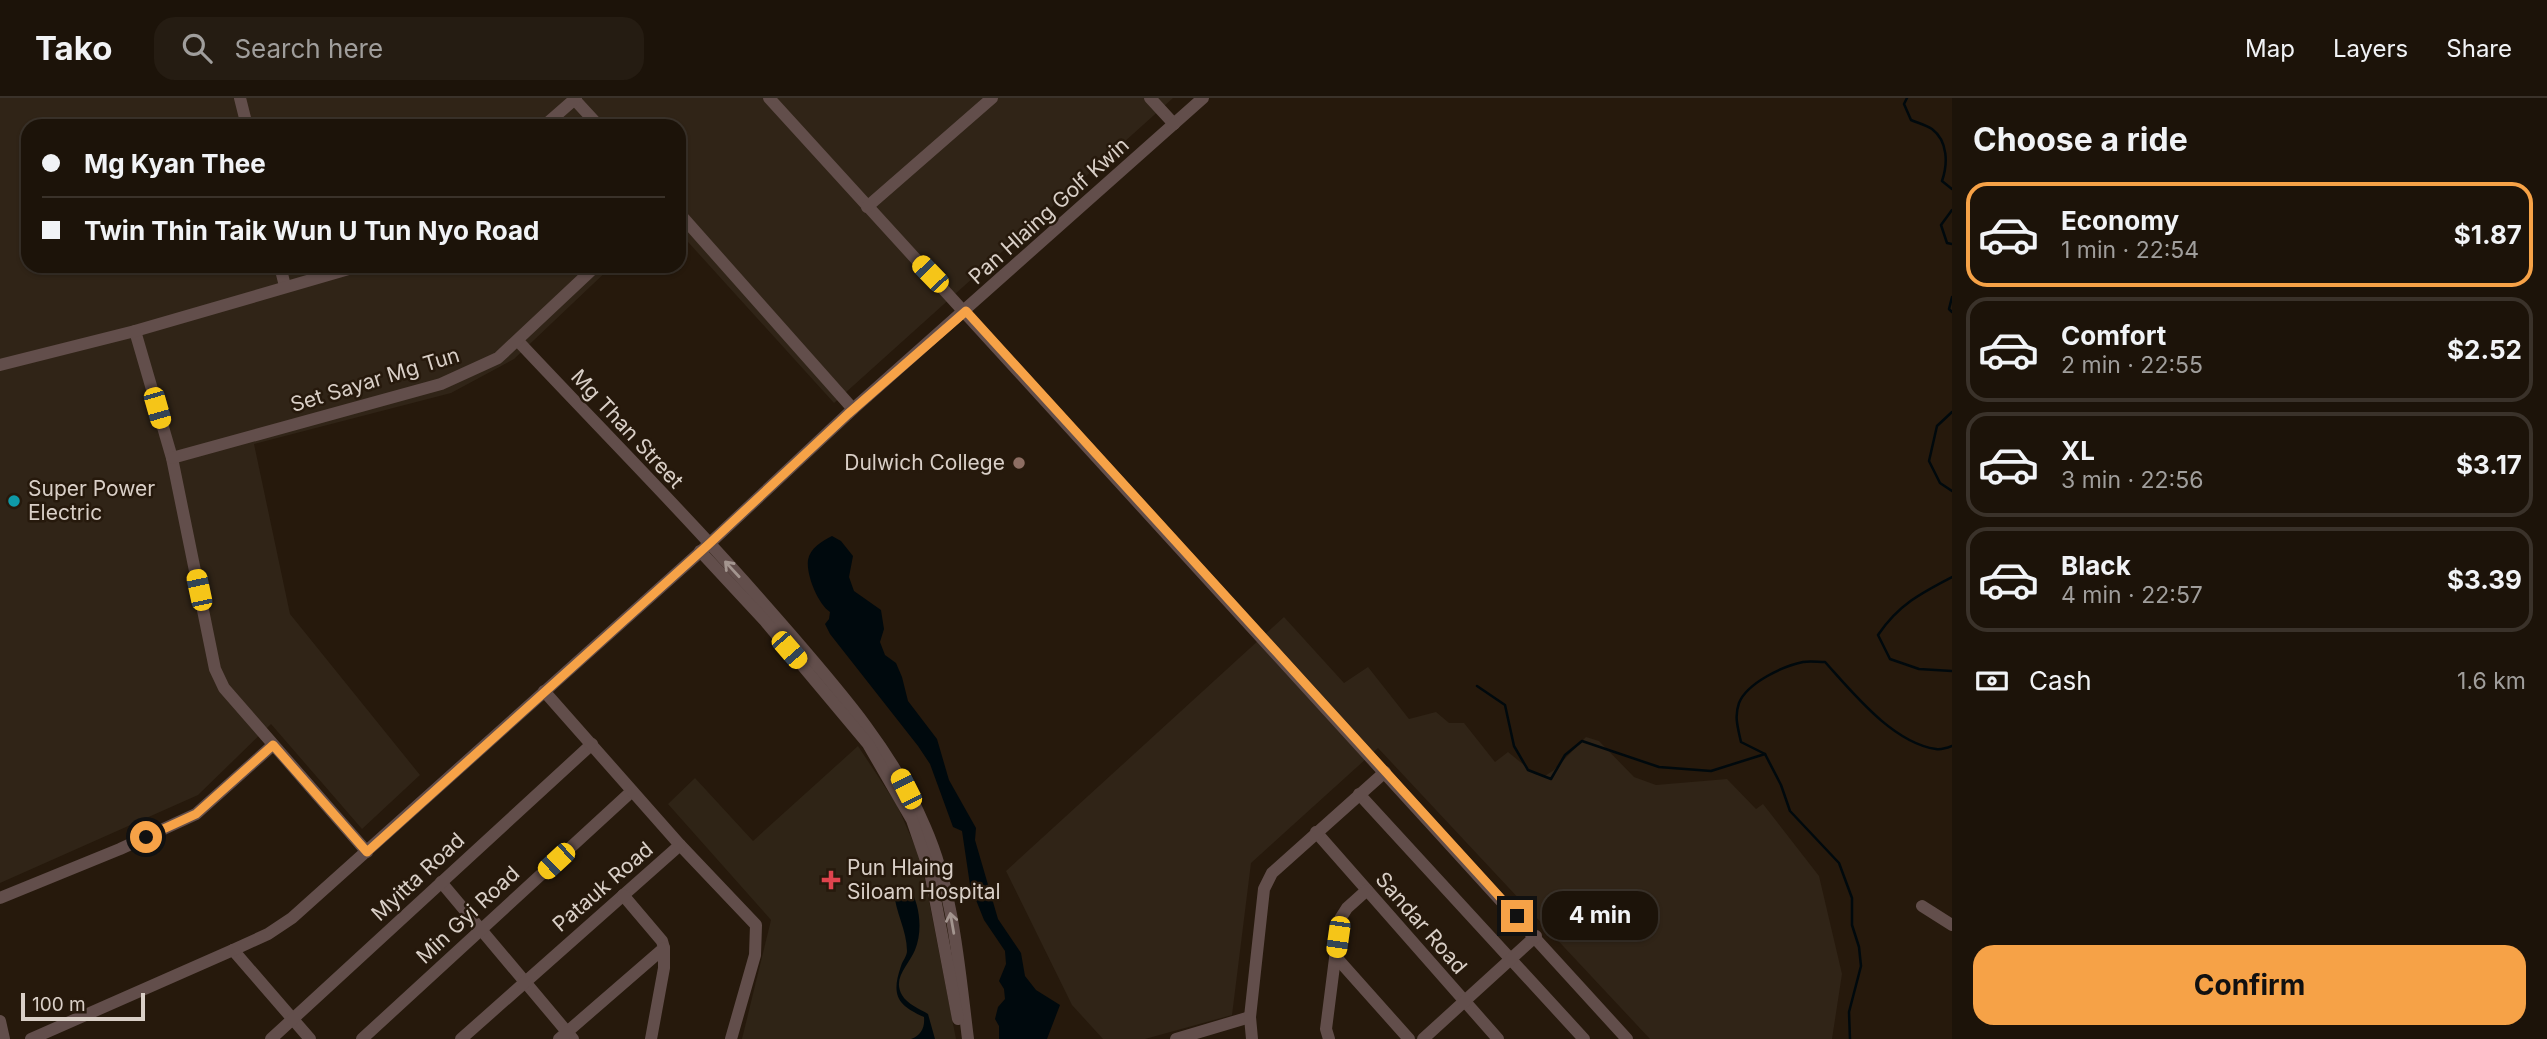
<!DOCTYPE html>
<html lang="en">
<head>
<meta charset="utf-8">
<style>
  body { margin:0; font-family:Inter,sans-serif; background:#251c12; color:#f1f3f6; height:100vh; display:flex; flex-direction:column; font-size:26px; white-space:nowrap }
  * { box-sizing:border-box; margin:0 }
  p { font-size:23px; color:#a09e9c }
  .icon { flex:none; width:38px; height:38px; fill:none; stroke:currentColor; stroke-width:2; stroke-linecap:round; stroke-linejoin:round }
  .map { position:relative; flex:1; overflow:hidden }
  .details { display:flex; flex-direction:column; background:#1c1309; width:595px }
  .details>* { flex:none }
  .hud { position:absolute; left:21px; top:21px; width:665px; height:154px; border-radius:21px; box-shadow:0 2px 5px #0004,0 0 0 2px #3a322a; display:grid; align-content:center; height:154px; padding:0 21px; background:#1c1309 }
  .scale { position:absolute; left:21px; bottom:18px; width:124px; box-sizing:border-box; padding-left:7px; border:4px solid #d9cfc7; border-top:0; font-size:19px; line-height:24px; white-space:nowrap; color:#d9cfc7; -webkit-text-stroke:5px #26190c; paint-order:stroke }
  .end { position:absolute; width:32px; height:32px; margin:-16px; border:9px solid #f6a247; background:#111; box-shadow:0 0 0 4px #111 }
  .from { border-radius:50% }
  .bubble { position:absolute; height:49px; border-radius:21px; background:#1c1309; box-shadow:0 2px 5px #0004,0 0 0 2px #3a322a; font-size:23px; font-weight:700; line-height:49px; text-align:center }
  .car { position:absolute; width:21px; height:42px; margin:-21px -10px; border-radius:9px; box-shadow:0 0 5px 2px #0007; background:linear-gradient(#f5c518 24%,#345 0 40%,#f5c518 0 76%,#345 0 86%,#f5c518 0) }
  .hud b { display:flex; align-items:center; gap:24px; height:66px; font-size:26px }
  .hud b+b { border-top:2px solid #3a322a }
  .hud i { width:18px; height:18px; background:#f1f3f6 }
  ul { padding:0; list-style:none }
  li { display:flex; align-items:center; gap:21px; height:105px; margin:0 14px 10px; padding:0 7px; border:4px solid #3a322a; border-radius:21px }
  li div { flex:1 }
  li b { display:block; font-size:26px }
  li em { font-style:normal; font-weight:700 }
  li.on { border-color:#f6a247 }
  li>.icon { width:63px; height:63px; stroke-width:1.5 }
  h2 { padding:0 21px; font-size:32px; line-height:84px }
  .pay { display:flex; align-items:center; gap:18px; height:77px; padding:0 21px; font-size:26px }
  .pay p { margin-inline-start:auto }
  .action { display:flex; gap:14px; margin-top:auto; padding:14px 21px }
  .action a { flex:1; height:80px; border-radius:21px; background:#f6a247; color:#111; font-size:28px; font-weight:700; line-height:80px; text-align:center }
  header { display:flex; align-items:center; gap:42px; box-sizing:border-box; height:98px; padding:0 35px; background:#1c1309; border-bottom:2px solid #3a322a }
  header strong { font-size:33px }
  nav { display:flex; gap:38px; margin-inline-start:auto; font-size:24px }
  .search { width:490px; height:63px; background:#251c12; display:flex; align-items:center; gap:18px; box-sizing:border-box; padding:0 24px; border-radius:21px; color:#a09e9c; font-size:26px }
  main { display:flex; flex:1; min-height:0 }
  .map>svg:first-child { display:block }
  .industrial { fill:#302417 }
  .medical { fill:#2f2416 }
  .water { fill:#00090d }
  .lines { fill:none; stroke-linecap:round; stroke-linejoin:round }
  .stream { stroke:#00090d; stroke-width:2.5 }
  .minor { stroke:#624e4b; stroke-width:12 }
  .oneway { stroke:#a3958f }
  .route { stroke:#f6a247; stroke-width:9 }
  .education-dot { fill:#8d6e63; stroke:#26190c; stroke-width:2.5 }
  .culture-dot { fill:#0f9aa8; stroke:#26190c; stroke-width:2.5 }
  .health-dot { fill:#e0444e; stroke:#26190c; stroke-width:2.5 }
  .labels { text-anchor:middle; stroke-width:5; stroke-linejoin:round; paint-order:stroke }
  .street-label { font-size:21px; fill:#d9cfc7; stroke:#26190c }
  .poi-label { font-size:21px; fill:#d9cfc7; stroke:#26190c; text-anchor:start }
</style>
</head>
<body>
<header>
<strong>Tako</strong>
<div class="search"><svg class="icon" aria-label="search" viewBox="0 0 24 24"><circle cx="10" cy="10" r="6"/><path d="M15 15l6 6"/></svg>Search here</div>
<nav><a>Map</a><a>Layers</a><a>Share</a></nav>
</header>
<main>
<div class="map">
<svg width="1952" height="941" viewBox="0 0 1952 941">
  <rect width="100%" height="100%" fill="#26190c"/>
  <g class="industrial">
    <path d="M0,0H1173L834,305L679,134V28H28V168H612L514,261L451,295L254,346L290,516L420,677L362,731L271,626L198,697L0,785Z"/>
    <path d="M1284,519L1344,585L1368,569L1409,621L1436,614L1449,625H1464L1495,664L1508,654L1535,676L1545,678L1554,672L1586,639L1599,643L1634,679L1656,687L1727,681L1756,711L1763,706L1819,778L1842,876L1832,941H1650L1378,650L1251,765L1232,917L1145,941H1103L1072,907L1006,773Z"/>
  </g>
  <path class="medical" d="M858,648L897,707L921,762L956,941H742L771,822L668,706L695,680L753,743Z"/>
  <g class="water">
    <path d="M832,438L841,443L853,458L849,479L854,493L881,512L884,531L880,544L885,557L896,565L902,579L908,603L937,641L949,682L976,730L975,742L998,821L1021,855L1025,878L1036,892L1060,907L1047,941H999V928L995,921L998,909L1005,901L1004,891L999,883L1006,866L1005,853L984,822L970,787L962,733L953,729L930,666L918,648L830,536L825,526L829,521L830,514C818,506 806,477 808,462C810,450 822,443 832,438Z"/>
    <path d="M901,787L909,789C920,806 923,833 915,852C909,867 892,880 902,897C907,906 920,911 928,916L935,941H911C921,937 925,930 924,919C897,907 891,897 901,868C903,862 907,858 907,853C907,832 895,814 894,793Z"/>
  </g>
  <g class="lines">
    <g class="stream">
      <path d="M1907,0L1904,6L1911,22C1918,25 1926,27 1932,31C1948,43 1948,66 1942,83L1952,91"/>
      <path d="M1952,112L1941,127L1947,145L1952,146"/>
      <path d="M1952,199L1949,211L1952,214"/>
      <path d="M1952,314L1937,328L1929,363L1940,385L1952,393"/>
      <path d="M1952,479C1921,495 1898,507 1878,537L1890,561L1919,571L1952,573"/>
      <path d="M1477,588L1505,607L1514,648L1528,672L1551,681L1565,657L1582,643L1659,669L1711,673L1765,656"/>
      <path d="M1850,941L1849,914L1861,868L1859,849L1852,827V800L1839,765L1790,713L1781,687L1765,656L1741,644C1738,630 1734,619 1739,605C1747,585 1783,568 1803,564C1810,563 1818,564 1825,564C1853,595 1893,645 1936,651C1941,652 1947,650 1952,648"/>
    </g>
    <g class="minor">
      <path d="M240,0L247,28"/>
      <path d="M769,0L1627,941"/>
      <path d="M1150,0L1174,26"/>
      <path d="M574,1L599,28"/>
      <path d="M544,28L576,0"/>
      <path d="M867,109L992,0"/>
      <path d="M679,115L853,311"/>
      <path d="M280,168L285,188"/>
      <path d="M135,233L172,360L215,571L224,590L367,754"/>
      <path d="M518,243C610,341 705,436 792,538C843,597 894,656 925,729C954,795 959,870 968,941"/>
      <path d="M0,267L135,233L359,168"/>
      <path d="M172,360L441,286L498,260L596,168"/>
      <path d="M700,453L765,523L868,646L912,722L930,774L958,921"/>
      <path d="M1359,696L1584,941"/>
      <path d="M1316,734L1498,941"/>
      <path d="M680,747L756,827L755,857L731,941"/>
      <path d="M441,784L573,941"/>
      <path d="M0,800L120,751L196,716L273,647"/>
      <path d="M1922,808L1952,827"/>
      <path d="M233,852L310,941"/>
      <path d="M1335,858L1409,941"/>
      <path d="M0,923L4,941"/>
      <path d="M31,941L233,852L268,836L292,820L709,446L853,311L1203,0"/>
      <path d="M271,941L592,646"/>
      <path d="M362,941L632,693"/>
      <path d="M461,941L680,747L544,593"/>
      <path d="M559,941L664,850L662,843L623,797"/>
      <path d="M651,941L664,870V850"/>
      <path d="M1176,941L1250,919"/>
      <path d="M1252,941L1250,919L1264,791L1272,775L1385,674"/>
      <path d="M1329,941L1326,931L1340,821L1347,810L1367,792"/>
      <path d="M1423,941L1536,838"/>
    </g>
  </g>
  <defs><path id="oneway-shaft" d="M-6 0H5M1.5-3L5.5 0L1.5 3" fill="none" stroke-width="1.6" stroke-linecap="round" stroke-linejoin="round" transform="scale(1.75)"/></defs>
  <g class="oneway">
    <use href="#oneway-shaft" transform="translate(732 471) rotate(-133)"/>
    <use href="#oneway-shaft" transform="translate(952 825) rotate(-100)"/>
  </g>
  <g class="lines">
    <path class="route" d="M146,739L196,716L273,647L367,754L709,446L848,316L966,213L1517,818"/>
  </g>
  <circle class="education-dot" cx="1019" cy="365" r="7"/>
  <circle class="culture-dot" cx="14" cy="403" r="7"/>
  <path class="health-dot" d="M827.5 771.5h7v7h7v7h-7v7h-7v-7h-7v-7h7z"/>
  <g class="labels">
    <g class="street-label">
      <text transform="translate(1049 113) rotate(-42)" y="7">Pan Hlaing Golf Kwin</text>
      <text transform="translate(375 282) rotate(-17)" y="7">Set Sayar Mg Tun</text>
      <text transform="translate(627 331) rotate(47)" y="7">Mg Than Street</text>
      <text transform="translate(418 779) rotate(-43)" y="7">Myitta Road</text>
      <text transform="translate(603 789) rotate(-41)" y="7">Patauk Road</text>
      <text transform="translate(468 817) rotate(-43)" y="7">Min Gyi Road</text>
      <text transform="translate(1421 825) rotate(49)" y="7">Sandar Road</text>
    </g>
    <g class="poi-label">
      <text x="1005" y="372" text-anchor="end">Dulwich College</text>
      <text x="28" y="398">Super Power<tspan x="28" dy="24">Electric</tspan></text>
      <text x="847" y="777">Pun Hlaing<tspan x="847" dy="24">Siloam Hospital</tspan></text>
    </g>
  </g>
</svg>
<div class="scale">100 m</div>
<i class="end from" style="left:146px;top:739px"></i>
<i class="end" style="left:1517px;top:818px"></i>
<div class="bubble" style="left:1542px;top:793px;width:116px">4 min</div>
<i class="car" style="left:930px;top:176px;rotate:316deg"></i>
<i class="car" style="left:157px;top:310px;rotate:164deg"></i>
<i class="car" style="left:199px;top:492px;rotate:348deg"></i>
<i class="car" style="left:789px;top:552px;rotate:139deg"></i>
<i class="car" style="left:906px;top:691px;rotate:333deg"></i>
<i class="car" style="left:556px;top:763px;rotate:227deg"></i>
<i class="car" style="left:1338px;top:839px;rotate:188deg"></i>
<div class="hud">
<b><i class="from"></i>Mg Kyan Thee</b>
<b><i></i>Twin Thin Taik Wun U Tun Nyo Road</b>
</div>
</div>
<section class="details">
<h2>Choose a ride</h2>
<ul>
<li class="on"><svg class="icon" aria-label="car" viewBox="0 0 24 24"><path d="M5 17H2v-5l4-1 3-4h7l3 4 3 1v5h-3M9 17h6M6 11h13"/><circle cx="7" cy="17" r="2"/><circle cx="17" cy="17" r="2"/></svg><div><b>Economy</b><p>1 min · 22:54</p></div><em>$1.87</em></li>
<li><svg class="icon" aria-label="car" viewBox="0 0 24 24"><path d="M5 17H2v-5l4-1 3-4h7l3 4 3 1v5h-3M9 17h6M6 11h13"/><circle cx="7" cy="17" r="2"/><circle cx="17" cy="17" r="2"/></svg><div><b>Comfort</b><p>2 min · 22:55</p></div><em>$2.52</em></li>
<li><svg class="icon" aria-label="car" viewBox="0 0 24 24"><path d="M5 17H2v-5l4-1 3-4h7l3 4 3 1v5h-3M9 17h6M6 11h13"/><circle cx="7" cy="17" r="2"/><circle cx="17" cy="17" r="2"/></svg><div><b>XL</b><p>3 min · 22:56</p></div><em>$3.17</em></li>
<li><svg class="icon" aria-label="car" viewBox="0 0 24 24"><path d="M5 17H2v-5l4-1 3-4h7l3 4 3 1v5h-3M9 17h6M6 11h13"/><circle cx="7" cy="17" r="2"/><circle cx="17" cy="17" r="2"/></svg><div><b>Black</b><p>4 min · 22:57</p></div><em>$3.39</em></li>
</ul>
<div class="pay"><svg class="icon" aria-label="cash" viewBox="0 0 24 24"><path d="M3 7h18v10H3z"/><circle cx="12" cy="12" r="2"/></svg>Cash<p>1.6 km</p></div>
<div class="action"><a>Confirm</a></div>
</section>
</main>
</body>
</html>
